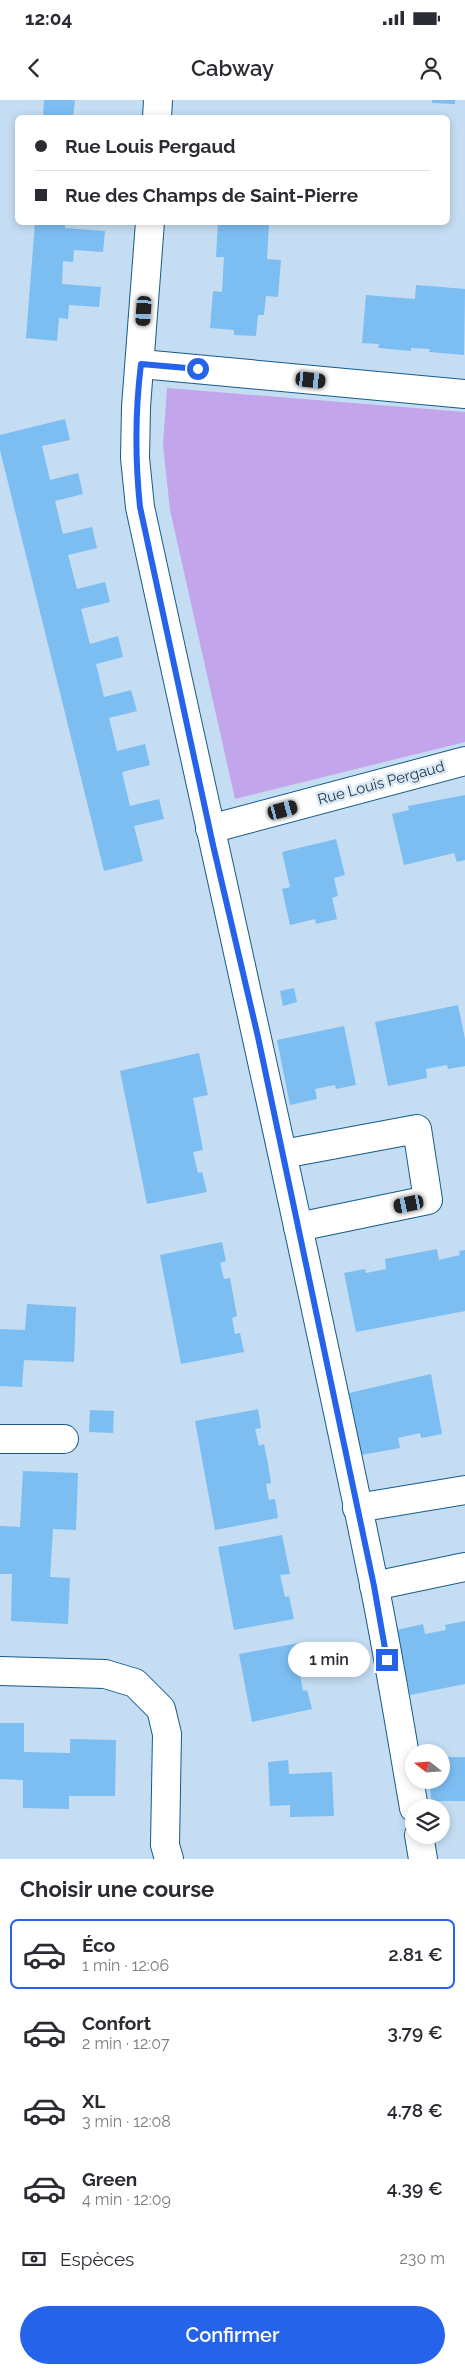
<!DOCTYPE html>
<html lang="fr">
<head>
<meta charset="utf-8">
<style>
  body { margin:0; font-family:Raleway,sans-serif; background:#f2f2f3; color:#2b2b33; height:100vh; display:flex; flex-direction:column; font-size:19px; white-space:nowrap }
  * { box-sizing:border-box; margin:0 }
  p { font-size:16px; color:#7c7c81 }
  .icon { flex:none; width:28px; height:28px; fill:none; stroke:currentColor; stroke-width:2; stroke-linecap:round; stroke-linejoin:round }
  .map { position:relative; height:1759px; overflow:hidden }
  .drawer { display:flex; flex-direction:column; background:#fff; flex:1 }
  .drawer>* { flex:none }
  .guide { position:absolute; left:15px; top:15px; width:435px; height:110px; border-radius:8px; box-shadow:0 2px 8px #0003; display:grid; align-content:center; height:110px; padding:0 20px; background:#fff }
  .needle { width:32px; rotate:287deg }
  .fabs { position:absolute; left:405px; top:1644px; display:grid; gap:10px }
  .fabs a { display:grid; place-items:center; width:45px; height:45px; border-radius:50%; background:#fff; box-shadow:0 2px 8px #0003; font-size:25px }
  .end { position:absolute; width:22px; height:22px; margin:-11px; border:6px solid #2563eb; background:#fff; box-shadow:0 0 0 2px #fff }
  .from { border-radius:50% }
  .bubble { position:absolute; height:35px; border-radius:18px; background:#fff; box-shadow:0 2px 8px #0003; font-size:16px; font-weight:600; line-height:35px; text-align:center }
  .car { position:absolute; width:15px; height:30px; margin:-15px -8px; border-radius:6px; box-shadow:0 0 4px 1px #0007; background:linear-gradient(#222 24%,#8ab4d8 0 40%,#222 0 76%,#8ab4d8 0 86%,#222 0) }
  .guide b { display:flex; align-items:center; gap:18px; height:48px; font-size:19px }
  .guide b+b { border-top:1px solid #e1e1e2 }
  .guide i { width:12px; height:12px; background:#2b2b33 }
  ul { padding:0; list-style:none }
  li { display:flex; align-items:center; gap:15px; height:70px; margin:0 10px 8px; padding:0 10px; border:2px solid transparent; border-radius:8px }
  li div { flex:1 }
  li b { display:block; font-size:19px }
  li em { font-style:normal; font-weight:600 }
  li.selected { border-color:#2563eb }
  li>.icon { width:45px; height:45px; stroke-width:1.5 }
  h2 { padding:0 20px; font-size:22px; line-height:60px }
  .pay { display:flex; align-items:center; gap:12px; height:55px; padding:0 20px; font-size:19px }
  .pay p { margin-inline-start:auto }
  .cta { display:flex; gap:10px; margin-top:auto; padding:10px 20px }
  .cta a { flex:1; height:58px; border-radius:30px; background:#2563eb; color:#fff; font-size:20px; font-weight:600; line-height:58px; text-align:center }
  .status { display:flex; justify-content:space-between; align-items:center; height:35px; padding:0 25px; background:#fff; direction:ltr }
  .status svg { height:14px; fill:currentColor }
  header { display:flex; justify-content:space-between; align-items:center; height:65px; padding:0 20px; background:#fff; font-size:22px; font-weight:600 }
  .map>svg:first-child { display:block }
  .green { fill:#c3a5eb }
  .building { fill:#7cbdf2 }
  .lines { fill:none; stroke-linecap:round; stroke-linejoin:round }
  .minor-casing { stroke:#155b8a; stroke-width:30 }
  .minor { stroke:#fff; stroke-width:28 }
  .route { stroke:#2563eb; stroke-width:6 }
  .labels { text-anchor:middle; stroke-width:5; stroke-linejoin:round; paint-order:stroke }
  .street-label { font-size:15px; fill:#1a364b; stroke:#dce9f4 }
</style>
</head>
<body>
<div class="status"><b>12:04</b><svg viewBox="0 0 49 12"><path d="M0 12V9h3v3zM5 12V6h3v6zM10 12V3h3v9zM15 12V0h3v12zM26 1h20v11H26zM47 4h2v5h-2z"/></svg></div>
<header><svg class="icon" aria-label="back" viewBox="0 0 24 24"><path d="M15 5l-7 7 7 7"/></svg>Cabway<svg class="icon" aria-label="person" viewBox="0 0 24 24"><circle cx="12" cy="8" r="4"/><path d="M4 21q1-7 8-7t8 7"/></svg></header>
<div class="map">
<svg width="465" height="1759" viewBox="0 0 465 1759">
  <rect width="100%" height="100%" fill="#c4ddf3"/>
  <path class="green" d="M167,288L465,312V642L235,699L170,410L163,345Z"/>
  <g class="building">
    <path d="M44,0H75L73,18H43Z"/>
    <path d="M432,0H455V4L432,3Z"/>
    <path d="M35,122H65V128L105,131L103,152L74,150L73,162L63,161L62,184L101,187L99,207L69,205L68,219L59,218L57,241L26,238Z"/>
    <path d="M218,122H284V125L269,124L267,159L281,160L278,197L266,196L264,215H258L256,236L234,235V230L210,228L213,191L222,192L224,157H216Z"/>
    <path d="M416,185L465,189L464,255L429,252L430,249L411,248V251L378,248L379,244L362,243L366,195L415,199Z"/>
    <path d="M65,319L70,340L42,346L50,380L78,373L83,394L55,401L63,434L92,427L97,448L68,455L77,489L105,482L110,502L81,509L90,544L118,536L123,557L96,564L104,597L131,590L137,611L109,618L117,651L145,644L150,665L122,672L130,706L159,699L164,719L134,726L143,761L104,771L0,350V335Z"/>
    <path d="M465,695V760L457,762L454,753L404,765L392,714L409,710L408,706Z"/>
    <path d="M336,739L345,775L334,778L338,796L332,798L337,819L316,824L315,819L290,825L282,789L290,787L282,752Z"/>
    <path d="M294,888L297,902L283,906L280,891Z"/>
    <path d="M458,905L465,939V966L448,969L447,965L426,969L427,978L388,986L375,922Z"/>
    <path d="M344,926L356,985L336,989L335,985L315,989L317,999L290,1005L277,940Z"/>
    <path d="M199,953L208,995L193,998L203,1050L193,1052L198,1073L202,1072L207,1092L147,1104L120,971Z"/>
    <path d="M222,1142L226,1161L220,1163L224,1179L230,1178L237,1216L232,1218L235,1234L240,1233L244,1252L181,1264L160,1155Z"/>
    <path d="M437,1149L439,1160L460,1155L459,1151L465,1150V1211L356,1232L344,1173L365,1169L366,1173L386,1169L385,1159Z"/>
    <path d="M27,1204L76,1207L74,1262L24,1260L22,1287L0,1286V1229L25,1230Z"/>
    <path d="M431,1274L442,1334L421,1338L420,1333L398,1338L400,1348L361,1355L349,1293Z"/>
    <path d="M258,1309L261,1328L255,1329L259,1346L264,1344L268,1364L271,1383L266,1384L269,1400L275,1399L278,1418L215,1430L195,1321Z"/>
    <path d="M90,1310L114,1311L113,1333L89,1332Z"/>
    <path d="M23,1371L78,1373L76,1430L53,1429L50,1477L70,1478L68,1524L11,1521L12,1474H0V1426L20,1427Z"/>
    <path d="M282,1435L290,1474L280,1475L285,1497L289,1496L294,1519L234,1530L218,1447Z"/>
    <path d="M465,1521V1584L410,1595L397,1530L423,1524L425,1534L446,1530L445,1525Z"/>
    <path d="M304,1542L309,1568L299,1570L303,1591L307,1590L312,1609L252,1622L239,1554Z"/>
    <path d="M0,1623H24V1652L70,1653V1639L116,1640L115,1696H69V1709L23,1708V1680L0,1679Z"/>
    <path d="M441,1657H465V1701H431L430,1680H441Z"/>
    <path d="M288,1660L289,1674L332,1672L334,1716L290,1717V1705L270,1706L268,1662Z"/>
  </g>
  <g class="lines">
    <defs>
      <g id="minor">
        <path d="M157,18L158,0"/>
        <path d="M150,122L136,307L135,358L140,407C218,766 300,1124 374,1484C389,1558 401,1633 414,1708"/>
        <path d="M141,264L465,294"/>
        <path d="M210,729L465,661"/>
        <path d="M283,1054L417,1029L428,1100L298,1127"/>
        <path d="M0,1339H64"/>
        <path d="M357,1408L465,1390"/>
        <path d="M374,1486L465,1467"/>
        <path d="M0,1571L105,1574L135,1583L161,1609L167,1634L165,1745L169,1759"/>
        <path d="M419,1735L423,1759"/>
      </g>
    </defs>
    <use href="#minor" class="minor-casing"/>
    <use href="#minor" class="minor"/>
  </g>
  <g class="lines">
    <path class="route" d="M198,269L141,264C135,312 135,359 140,407L213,745L258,937L374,1486L387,1560"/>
  </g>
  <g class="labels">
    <g class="street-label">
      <text transform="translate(381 683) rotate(-15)" y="5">Rue Louis Pergaud</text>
    </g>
  </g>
</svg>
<div class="fabs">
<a><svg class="needle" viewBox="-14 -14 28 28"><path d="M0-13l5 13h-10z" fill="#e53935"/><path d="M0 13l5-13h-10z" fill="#7c7c81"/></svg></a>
<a><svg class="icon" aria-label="layers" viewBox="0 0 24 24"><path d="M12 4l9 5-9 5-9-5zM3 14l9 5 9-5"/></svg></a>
</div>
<i class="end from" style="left:198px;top:269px"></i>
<i class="end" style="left:387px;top:1560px"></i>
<div class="bubble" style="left:288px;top:1542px;width:82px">1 min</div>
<i class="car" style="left:144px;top:211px;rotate:184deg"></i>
<i class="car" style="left:311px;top:280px;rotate:96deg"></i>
<i class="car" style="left:283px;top:710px;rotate:75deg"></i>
<i class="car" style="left:409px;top:1104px;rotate:258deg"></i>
<div class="guide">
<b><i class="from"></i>Rue Louis Pergaud</b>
<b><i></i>Rue des Champs de Saint-Pierre</b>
</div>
</div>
<section class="drawer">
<h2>Choisir une course</h2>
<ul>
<li class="selected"><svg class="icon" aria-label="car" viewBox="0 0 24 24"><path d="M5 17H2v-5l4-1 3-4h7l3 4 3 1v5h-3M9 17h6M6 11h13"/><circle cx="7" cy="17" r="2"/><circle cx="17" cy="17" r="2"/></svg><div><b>Éco</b><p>1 min · 12:06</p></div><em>2.81 €</em></li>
<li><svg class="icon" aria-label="car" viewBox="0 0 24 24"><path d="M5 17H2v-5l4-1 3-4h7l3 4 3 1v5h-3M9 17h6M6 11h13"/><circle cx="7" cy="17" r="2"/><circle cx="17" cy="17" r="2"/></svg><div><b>Confort</b><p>2 min · 12:07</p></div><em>3.79 €</em></li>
<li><svg class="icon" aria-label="car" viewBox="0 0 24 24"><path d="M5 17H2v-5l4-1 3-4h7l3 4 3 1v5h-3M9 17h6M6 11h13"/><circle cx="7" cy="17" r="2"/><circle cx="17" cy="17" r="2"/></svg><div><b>XL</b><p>3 min · 12:08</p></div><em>4.78 €</em></li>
<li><svg class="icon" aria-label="car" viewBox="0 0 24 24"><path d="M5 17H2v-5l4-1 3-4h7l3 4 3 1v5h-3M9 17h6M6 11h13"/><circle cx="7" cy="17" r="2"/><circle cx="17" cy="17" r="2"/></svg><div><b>Green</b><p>4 min · 12:09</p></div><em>4.39 €</em></li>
</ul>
<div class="pay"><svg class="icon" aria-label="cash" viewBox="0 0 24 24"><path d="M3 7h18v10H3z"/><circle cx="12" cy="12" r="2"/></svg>Espèces<p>230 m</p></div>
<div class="cta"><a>Confirmer</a></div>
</section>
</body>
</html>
